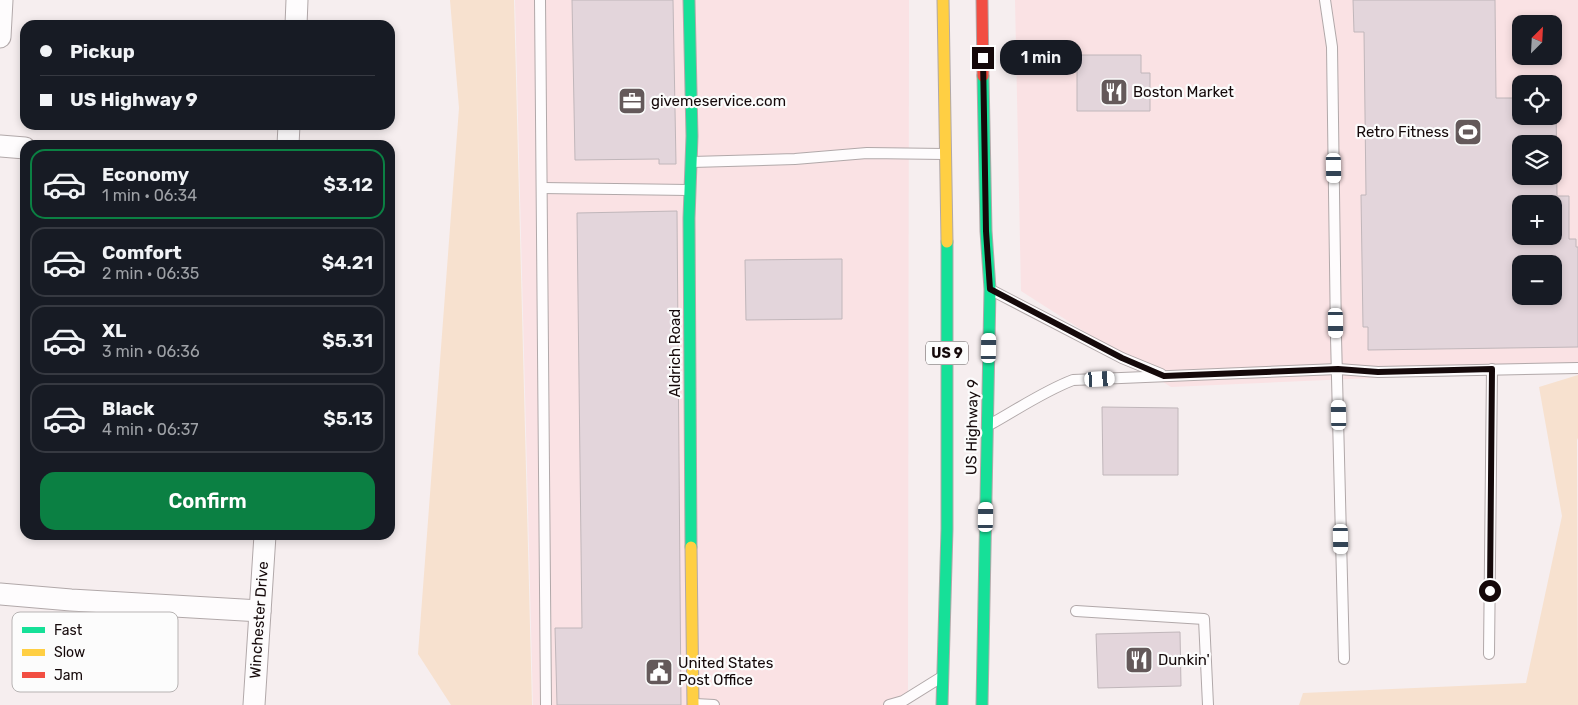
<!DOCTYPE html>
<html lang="en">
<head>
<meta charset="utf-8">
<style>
  body { margin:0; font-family:Rubik,sans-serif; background:#20242c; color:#f1f3f6; height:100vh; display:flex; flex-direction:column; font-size:19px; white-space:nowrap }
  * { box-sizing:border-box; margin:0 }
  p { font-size:16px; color:#9ea1a6 }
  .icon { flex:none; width:28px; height:28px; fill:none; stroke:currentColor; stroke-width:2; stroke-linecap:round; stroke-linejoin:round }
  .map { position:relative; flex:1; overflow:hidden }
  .side { position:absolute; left:20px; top:140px; width:375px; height:400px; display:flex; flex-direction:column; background:#171b24; border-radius:15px; box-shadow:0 2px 8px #0003 }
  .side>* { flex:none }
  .hud { position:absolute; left:20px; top:20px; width:375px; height:110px; border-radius:15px; box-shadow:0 2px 8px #0003; display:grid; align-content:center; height:110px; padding:0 20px; background:#171b24 }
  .needle { width:32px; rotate:24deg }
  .controls { position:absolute; left:1512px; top:15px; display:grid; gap:10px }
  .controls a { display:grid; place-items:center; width:50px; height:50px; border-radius:10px; background:#171b24; box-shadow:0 2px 8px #0003; font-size:25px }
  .end { position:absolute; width:22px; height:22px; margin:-11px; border:6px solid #15090a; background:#fff; box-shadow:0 0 0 2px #fff }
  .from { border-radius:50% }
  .bubble { position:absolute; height:35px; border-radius:15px; background:#171b24; box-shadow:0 2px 8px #0003; font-size:16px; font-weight:600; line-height:35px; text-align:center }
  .car { position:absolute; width:15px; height:30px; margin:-15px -8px; border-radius:6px; box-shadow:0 0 4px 1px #0007; background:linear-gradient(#fff 24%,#345 0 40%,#fff 0 76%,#345 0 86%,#fff 0) }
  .hud b { display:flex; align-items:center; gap:18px; height:48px; font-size:19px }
  .hud b+b { border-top:1px solid #363941 }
  .hud i { width:12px; height:12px; background:#f1f3f6 }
  ul { padding:9px 0 0; list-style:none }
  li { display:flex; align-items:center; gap:15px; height:70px; margin:0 10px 8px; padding:0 10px; border:2px solid #363941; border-radius:15px }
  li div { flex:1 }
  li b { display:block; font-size:19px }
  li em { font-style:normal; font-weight:600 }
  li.on { border-color:#0b8043 }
  li>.icon { width:45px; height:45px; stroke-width:1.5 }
  .action { display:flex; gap:10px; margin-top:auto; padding:10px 20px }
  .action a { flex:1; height:58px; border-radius:15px; background:#0b8043; color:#fff; font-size:20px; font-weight:600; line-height:58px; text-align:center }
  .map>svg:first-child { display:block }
  .built { fill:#fae2e4; fill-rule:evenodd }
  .green { fill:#f7e1cf }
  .building { fill:#e3d5db; stroke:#c0b6ba; fill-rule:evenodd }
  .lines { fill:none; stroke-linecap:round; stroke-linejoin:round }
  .lane-casing { stroke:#b1a8a9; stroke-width:12 }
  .street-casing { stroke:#b1a8a9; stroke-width:23 }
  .fast-casing { stroke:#b1a8a9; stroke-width:13 }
  .slow-casing { stroke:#b1a8a9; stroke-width:13 }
  .jam-casing { stroke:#b1a8a9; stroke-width:13 }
  .lane { stroke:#fefcfd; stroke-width:10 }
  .street { stroke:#fefcfd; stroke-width:21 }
  .fast { stroke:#16e098; stroke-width:11 }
  .slow { stroke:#ffcf43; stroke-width:11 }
  .jam { stroke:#f24e42; stroke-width:11 }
  .route { stroke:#15090a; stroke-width:6 }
  .labels { text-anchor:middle; stroke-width:4.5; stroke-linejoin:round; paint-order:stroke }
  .shield { fill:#fcfcfc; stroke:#5a5253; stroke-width:1 }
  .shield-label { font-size:14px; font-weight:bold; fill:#15090a }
  .poi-label { font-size:15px; fill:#15090a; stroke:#fcfcfc; text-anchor:start }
  .street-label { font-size:15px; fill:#15090a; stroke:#fcfcfc }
  .key { fill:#fcfcfc; stroke:#b7b3b3; stroke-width:1 }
  .key-label { font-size:14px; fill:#15090a }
</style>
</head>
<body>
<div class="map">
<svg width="1578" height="705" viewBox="0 0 1578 705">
  <rect width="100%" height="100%" fill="#f6eeef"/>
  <g class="built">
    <path d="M515,0H909L908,705H533Z"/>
    <path d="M1015,0H1578V369L1171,387L1021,291ZM1521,24H1554V56H1521ZM1521,84H1554V116H1521ZM1521,144H1554V176H1521ZM1521,204H1554V236H1521ZM1521,264H1554V296H1521Z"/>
  </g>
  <g class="green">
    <path d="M450,0H514L532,705H451L418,654L459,108Z"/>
    <path d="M1578,375V438L1577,440L1578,705H1299L1303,693L1526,683L1562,516L1539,387Z"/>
  </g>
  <g class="building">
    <path d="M572,0H673L676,164H659V159L575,160Z"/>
    <path d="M1353,0H1495L1496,98H1521V116H1554V98H1556L1557,196H1569V239H1576V247H1578V347L1368,350V327H1363L1361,195H1366L1364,32H1354ZM1521,144H1554V176H1521ZM1521,204H1554V236H1521ZM1521,264H1554V296H1521Z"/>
    <path d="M1077,55H1141V73H1150V111H1077Z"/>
    <path d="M677,211L681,705H557L555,628H582L577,213Z"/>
    <path d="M842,259V319L746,320L745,260Z"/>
    <path d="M1102,407L1178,408V475H1103Z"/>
    <path d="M1180,632L1181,686L1098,688L1096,634Z"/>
  </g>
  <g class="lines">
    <defs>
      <g id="lane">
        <path d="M540,0L546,705"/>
        <path d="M1325,0L1332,47L1336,337L1344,659"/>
        <path d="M692,162L795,159L867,153L945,154"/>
        <path d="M542,188L688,190"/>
        <path d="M993,291L1122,358L1161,374"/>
        <path d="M991,424C1018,409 1044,391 1073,380L1338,369L1378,372L1578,368"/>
        <path d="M1076,611L1204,619L1208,705"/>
        <path d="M1489,654L1492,369"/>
        <path d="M695,704L714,705"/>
        <path d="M889,705L903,701L940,678"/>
      </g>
      <g id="street">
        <path d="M296,25L297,0"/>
        <path d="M0,37L2,0"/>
        <path d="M288,145L289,125"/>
        <path d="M0,146L25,148"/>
        <path d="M0,594L71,600L260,611"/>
        <path d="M254,705L265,535"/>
      </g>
      <g id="fast">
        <path d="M689,0L692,136L689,218L691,547"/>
        <path d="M942,705L947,529V242"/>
        <path d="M982,705L990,289L986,231L983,76"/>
      </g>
      <g id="slow">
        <path d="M943,0L947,242"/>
        <path d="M691,547L693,705"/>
      </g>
      <path id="jam" d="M982,0L983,76"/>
    </defs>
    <use href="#lane" class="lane-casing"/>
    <use href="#street" class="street-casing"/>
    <use href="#fast" class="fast-casing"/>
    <use href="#slow" class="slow-casing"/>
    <use href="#jam" class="jam-casing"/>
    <use href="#lane" class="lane"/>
    <use href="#street" class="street"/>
    <use href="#fast" class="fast"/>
    <use href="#slow" class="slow"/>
    <use href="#jam" class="jam"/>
  </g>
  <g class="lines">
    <path class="route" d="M983,58L986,231L990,289L1122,358L1164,376L1338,369L1378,372L1492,369L1490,591"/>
  </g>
  <defs>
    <symbol id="restaurant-square" viewBox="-11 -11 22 22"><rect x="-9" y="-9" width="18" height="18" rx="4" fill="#64595a" stroke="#fcfcfc"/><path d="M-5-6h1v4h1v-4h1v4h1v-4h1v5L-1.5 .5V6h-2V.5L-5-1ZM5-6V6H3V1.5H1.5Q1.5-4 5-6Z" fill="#fff"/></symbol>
    <symbol id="office-square" viewBox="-11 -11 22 22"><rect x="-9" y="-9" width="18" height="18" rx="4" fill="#64595a" stroke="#fcfcfc"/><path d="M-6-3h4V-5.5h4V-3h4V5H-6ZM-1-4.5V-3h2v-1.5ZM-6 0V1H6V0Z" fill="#fff"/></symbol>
    <symbol id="stadium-square" viewBox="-11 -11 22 22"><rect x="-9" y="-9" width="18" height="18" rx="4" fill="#64595a" stroke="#fcfcfc"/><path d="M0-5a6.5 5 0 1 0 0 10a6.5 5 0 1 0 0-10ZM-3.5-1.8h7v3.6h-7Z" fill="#fff"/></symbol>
    <symbol id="civic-square" viewBox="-11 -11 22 22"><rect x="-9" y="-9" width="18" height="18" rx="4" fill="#64595a" stroke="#fcfcfc"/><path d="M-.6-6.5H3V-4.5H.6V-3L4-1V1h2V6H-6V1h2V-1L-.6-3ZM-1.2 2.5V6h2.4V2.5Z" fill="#fff"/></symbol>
  </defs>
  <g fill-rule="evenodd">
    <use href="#restaurant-square" x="1098" y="76" width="32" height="32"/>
    <use href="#office-square" x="616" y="85" width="32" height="32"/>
    <use href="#stadium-square" x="1452" y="116" width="32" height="32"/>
    <use href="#restaurant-square" x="1123" y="644" width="32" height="32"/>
    <use href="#civic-square" x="643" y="656" width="32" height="32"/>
  </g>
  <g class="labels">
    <rect class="shield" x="926" y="341.5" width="42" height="23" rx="4"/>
    <g class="shield-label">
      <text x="947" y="358">US 9</text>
    </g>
    <g class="poi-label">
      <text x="1133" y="97">Boston Market</text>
      <text x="651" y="106">givemeservice.com</text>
      <text x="1449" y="137" text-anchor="end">Retro Fitness</text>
      <text x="1158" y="665">Dunkin'</text>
      <text x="678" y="668">United States<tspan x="678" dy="17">Post Office</tspan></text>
    </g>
    <g class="street-label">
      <text transform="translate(675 353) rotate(-90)" y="5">Aldrich Road</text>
      <text transform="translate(972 427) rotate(-89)" y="5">US Highway 9</text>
      <text transform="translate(259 620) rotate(-86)" y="5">Winchester Drive</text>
    </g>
  </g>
  <rect x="12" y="612" width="166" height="80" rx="8" class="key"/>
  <rect x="22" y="627" width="23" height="6" fill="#16e098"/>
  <rect x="22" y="649" width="23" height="7" fill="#ffcf43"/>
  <rect x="22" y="672" width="23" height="6" fill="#f24e42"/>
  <g class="key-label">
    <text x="54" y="635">Fast</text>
    <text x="54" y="657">Slow</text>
    <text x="54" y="680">Jam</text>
  </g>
</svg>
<div class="controls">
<a><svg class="needle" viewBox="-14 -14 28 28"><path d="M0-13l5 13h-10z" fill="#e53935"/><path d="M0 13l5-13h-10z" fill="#9ea1a6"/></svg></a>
<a><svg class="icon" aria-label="locate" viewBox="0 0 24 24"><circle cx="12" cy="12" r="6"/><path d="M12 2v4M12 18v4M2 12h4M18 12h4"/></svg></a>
<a><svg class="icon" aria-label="layers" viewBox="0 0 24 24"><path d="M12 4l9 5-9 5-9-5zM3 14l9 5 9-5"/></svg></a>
<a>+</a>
<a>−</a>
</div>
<i class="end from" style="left:1490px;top:591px"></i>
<i class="end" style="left:983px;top:58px"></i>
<div class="bubble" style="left:1000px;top:40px;width:82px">1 min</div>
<i class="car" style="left:1334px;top:168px;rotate:179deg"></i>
<i class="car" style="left:1336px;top:323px;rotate:179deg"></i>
<i class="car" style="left:989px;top:348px;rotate:1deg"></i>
<i class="car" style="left:1100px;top:379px;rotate:87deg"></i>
<i class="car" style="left:1339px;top:415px;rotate:359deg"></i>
<i class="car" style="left:986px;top:517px;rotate:1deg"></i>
<i class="car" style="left:1341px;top:539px;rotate:179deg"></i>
<div class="hud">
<b><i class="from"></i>Pickup</b>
<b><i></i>US Highway 9</b>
</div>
<section class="side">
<ul>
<li class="on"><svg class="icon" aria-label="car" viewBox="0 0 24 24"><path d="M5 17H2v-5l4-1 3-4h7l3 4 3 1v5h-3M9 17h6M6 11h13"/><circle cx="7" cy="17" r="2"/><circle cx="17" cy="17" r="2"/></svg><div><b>Economy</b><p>1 min · 06:34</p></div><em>$3.12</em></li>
<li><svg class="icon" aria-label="car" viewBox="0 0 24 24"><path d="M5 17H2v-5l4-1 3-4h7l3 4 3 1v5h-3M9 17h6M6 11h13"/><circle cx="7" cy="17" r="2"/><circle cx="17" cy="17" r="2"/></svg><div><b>Comfort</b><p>2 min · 06:35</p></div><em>$4.21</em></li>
<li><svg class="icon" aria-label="car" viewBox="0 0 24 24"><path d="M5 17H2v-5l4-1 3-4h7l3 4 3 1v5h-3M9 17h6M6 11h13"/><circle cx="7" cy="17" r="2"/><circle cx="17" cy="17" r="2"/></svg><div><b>XL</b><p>3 min · 06:36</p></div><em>$5.31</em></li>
<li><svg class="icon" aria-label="car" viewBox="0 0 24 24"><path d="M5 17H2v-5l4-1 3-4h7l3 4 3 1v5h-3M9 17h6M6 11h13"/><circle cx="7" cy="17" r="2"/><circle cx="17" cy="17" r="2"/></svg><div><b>Black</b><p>4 min · 06:37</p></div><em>$5.13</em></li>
</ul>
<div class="action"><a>Confirm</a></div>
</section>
</div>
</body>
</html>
